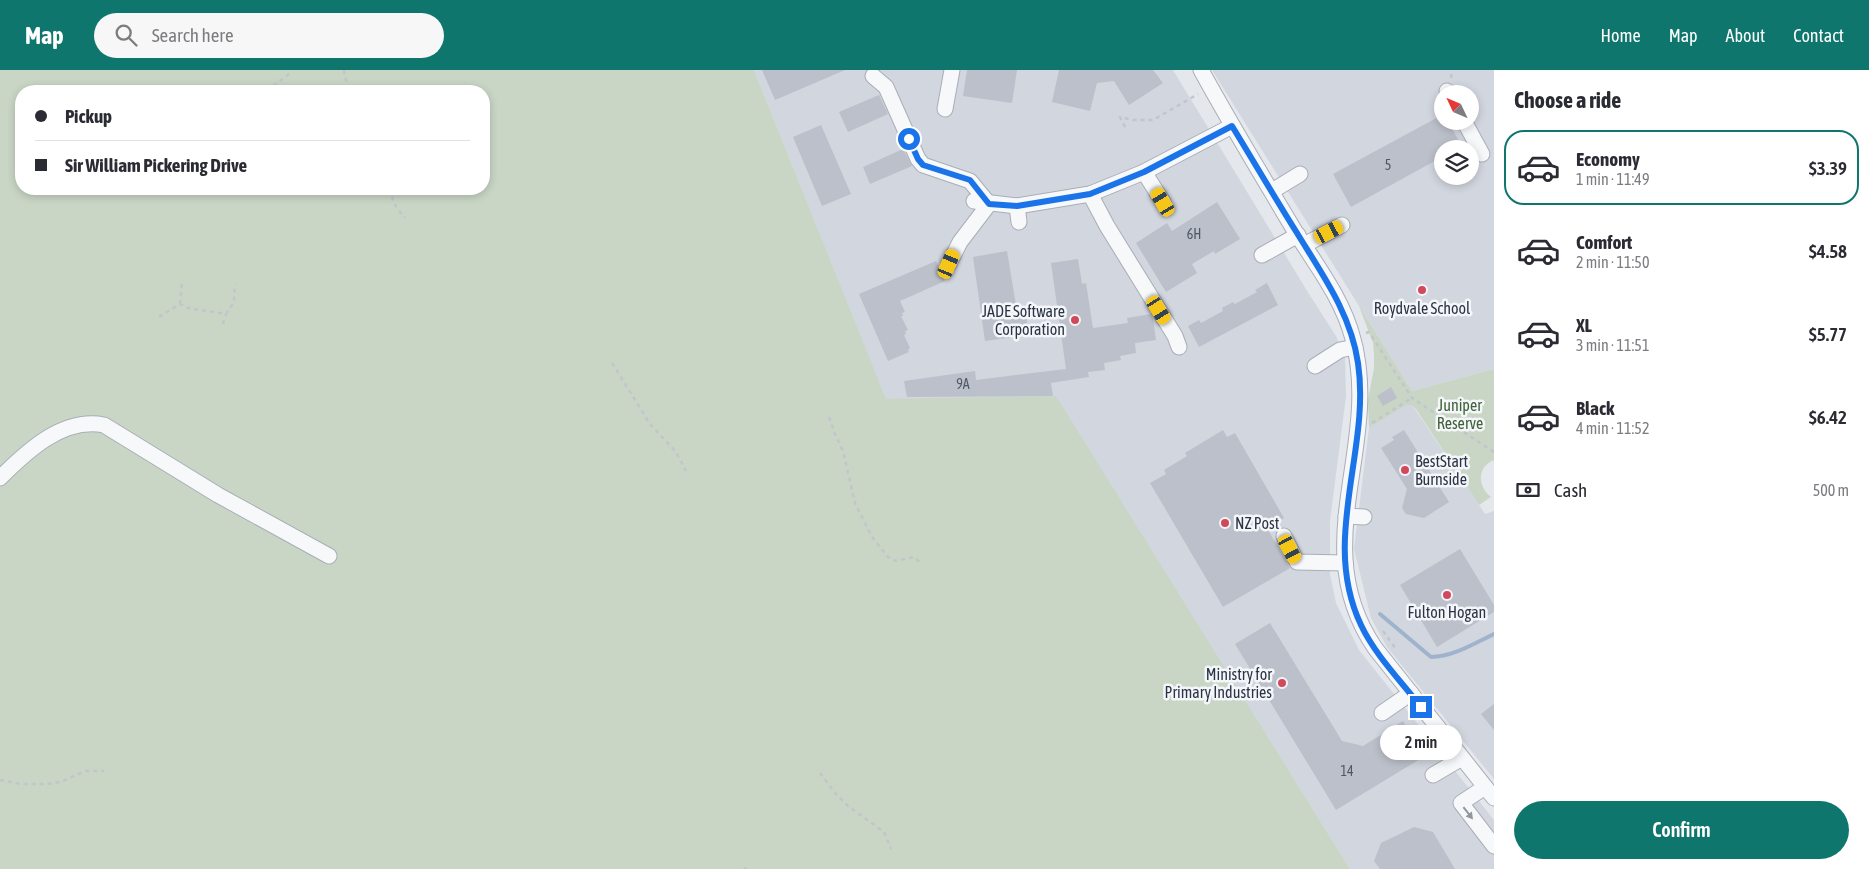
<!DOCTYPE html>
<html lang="en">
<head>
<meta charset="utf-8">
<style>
  body { margin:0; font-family:"Asap Condensed",sans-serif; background:#f7f7f7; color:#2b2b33; height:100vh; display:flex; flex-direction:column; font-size:19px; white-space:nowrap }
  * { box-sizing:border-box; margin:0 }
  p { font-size:16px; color:#7c7c81 }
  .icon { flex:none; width:28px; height:28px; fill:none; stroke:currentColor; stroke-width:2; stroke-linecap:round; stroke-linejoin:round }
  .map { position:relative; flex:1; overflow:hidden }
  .details { display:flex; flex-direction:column; background:#fff; width:375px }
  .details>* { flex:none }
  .guide { position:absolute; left:15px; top:15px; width:475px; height:110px; border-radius:20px; box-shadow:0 2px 8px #0003; display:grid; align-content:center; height:110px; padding:0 20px; background:#fff }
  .needle { width:32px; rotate:314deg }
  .buttons { position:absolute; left:1434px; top:15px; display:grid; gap:10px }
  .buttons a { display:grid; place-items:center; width:45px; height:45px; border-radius:50%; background:#fff; box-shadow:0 2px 8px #0003; font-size:25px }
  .end { position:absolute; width:22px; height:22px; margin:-11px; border:6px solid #1a73e8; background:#fff; box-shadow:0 0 0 2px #fff }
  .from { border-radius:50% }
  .bubble { position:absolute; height:35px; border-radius:18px; background:#fff; box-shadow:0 2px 8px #0003; font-size:16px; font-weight:600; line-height:35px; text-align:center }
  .car { position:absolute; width:15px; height:30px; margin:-15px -8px; border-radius:6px; box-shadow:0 0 4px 1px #0007; background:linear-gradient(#f5c518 24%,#345 0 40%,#f5c518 0 76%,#345 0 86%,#f5c518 0) }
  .guide b { display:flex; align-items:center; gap:18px; height:48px; font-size:19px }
  .guide b+b { border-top:1px solid #e1e1e2 }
  .guide i { width:12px; height:12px; background:#2b2b33 }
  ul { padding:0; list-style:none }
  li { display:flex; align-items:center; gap:15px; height:75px; margin:0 10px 8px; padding:0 10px; border:2px solid transparent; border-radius:20px }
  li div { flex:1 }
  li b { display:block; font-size:19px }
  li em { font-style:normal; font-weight:600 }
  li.on { border-color:#0f766e }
  li>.icon { width:45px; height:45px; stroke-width:1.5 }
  h2 { padding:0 20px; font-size:22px; line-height:60px }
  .pay { display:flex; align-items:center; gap:12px; height:55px; padding:0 20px; font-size:19px }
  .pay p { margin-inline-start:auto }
  .cta { display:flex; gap:10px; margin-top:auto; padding:10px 20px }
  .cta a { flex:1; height:58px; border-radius:30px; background:#0f766e; color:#fff; font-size:20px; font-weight:600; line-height:58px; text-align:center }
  header { display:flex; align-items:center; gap:30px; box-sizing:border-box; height:70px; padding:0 25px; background:#0f766e; color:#fff }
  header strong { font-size:24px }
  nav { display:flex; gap:28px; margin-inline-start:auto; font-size:18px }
  .search { width:350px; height:45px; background:#f7f7f7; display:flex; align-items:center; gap:12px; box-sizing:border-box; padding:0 18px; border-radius:28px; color:#7c7c81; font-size:19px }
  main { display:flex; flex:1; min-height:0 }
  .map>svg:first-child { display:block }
  .built { fill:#d2d6de; fill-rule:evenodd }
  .green { fill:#c9d6c5; fill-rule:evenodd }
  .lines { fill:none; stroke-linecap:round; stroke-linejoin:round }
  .stream { stroke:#9fb4cc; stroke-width:4 }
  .building { fill:#bbc0ca }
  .minor-casing { stroke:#a9aeb7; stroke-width:17 }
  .path { stroke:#c2c5cb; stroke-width:2.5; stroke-dasharray:4 4; stroke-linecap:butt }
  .minor { stroke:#f7f8fa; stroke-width:15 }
  .oneway { fill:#9196a0 }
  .route { stroke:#1a73e8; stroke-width:6 }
  .poi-dot { fill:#d1495b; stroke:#f4f6f9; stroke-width:2 }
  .labels { text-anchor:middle; stroke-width:5; stroke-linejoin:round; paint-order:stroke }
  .number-label { font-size:14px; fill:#4f5766 }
  .poi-label { font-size:16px; fill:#2b3445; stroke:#f4f6f9 }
  .park-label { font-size:16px; fill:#3f6138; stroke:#f4f6f9 }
</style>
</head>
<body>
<header>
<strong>Map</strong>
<div class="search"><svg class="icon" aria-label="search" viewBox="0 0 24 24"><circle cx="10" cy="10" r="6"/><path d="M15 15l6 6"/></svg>Search here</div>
<nav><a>Home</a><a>Map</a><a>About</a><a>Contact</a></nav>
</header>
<main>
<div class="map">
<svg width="1494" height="799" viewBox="0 0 1494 799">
  <rect width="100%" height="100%" fill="#e4e7ec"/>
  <g class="built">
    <path d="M754,0H1173L1309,224L1336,266L1345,288L1346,326L1330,451V504L1336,533L1359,580L1494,750V799H1350L1056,327L886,330Z"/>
    <path d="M1212,0H1494V299L1412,321ZM1442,24H1470V51H1442ZM1442,79H1470V106H1442Z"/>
    <path d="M1406,334L1411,335L1415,339L1485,444L1494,441V709L1387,577L1371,548L1354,479L1369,358Z"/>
  </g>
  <g class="green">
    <path d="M0,0H754L886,329L1056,326L1350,799H0ZM21,21H484V119H21Z"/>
    <path d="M1359,236L1412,321L1494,299V390C1476,397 1478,417 1491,427L1479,435L1416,339L1411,335H1406L1369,358L1368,330L1374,298V285L1373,273Z"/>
  </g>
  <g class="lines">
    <path class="stream" d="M1380,544L1431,587C1453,587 1475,573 1494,564"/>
  </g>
  <g class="building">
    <path d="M762,0H845L775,30Z"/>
    <path d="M967,0H1017L1012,33L963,26Z"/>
    <path d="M1059,0H1153L1163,13L1129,35L1114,11L1097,13L1090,41L1052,32Z"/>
    <path d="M879,25L888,44L848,62L839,42Z"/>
    <path d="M1442,45V51H1448L1463,79H1442V87L1351,137L1333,104Z"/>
    <path d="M821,55L851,124L822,136L793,67Z"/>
    <path d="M903,79L912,96L870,114L863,97Z"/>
    <path d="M1217,132L1240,169L1215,184L1214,181L1192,194L1197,203L1166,222L1136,173L1167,153L1172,161Z"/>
    <path d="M1007,181L1018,247L1026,245L1029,265L985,271L973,187Z"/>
    <path d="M1078,189L1082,214L1086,213L1093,258L1128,253L1127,248L1151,244L1153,249L1156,270L1135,273L1136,283L1120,286L1121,290L1104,293L1105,300L1088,302L1089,307L1051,313L1053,326L907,327L904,311L975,301L976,310L1066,299L1051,193Z"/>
    <path d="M936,191L945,211L900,231L905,242L902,243L903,246H901L908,260L905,261L906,264L904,265L910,278L908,280L909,282L888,291L859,224Z"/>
    <path d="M1267,213L1278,235L1199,277L1188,256L1199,250L1201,253L1223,241L1222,238L1233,232L1235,234L1257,222L1255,220Z"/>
    <path d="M1391,317L1397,328L1383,336L1377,326Z"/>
    <path d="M1223,360L1227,367L1235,363L1284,448L1267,458L1290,498L1223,537L1150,413L1166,404L1164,400L1187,386L1185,383Z"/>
    <path d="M1404,360L1449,432L1424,448L1406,444L1402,438L1407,419L1381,378L1394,370L1392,367Z"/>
    <path d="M1460,479L1494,535V542L1437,577L1400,515Z"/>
    <path d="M1270,553L1342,671L1363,676L1403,651L1425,686L1336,740L1235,574Z"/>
    <path d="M1494,634V660L1481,644Z"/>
    <path d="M1414,757L1433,762L1455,799H1380L1374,791L1381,773Z"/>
  </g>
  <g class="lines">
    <defs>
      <g id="minor">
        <path d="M1201,0C1231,55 1264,109 1296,163C1317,196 1343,230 1353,269C1382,376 1305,475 1375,578L1494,728"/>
        <path d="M873,6L886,17L918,89L923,95L970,111L989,134L960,172L949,194"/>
        <path d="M1447,21L1449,24"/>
        <path d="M945,39L952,0"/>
        <path d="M1464,51L1482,84"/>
        <path d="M1144,102L1163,132"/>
        <path d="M1272,121L1300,104"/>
        <path d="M1090,124L1107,156L1175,266L1179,277"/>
        <path d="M974,131L1017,136L1090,124L1144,102L1232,56"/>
        <path d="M1017,136L1019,152"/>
        <path d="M1304,175L1342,155"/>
        <path d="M1262,185L1298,165"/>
        <path d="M1315,296L1340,280L1355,277"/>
        <path d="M0,408C27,381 63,347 104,355L218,425L329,486"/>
        <path d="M1346,446L1364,447"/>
        <path d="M1284,466L1297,492L1345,493"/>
        <path d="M1382,643L1411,623"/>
        <path d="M1433,705L1462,688"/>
        <path d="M1485,717L1461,733L1494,776"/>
      </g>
    </defs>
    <use href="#minor" class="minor-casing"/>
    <g class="path">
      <path d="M344,0L345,7L350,21"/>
      <path d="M1451,8L1452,0"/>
      <path d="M267,21L290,3"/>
      <path d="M1125,57L1120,47L1133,50H1153L1198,24"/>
      <path d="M389,119L396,137L405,148"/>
      <path d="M180,234L182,212"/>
      <path d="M159,247L180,234L188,238L226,244L234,232L235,214"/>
      <path d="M223,254L226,244"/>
      <path d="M1366,263L1369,262L1412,328L1494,382"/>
      <path d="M612,293L650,354L676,382L686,401"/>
      <path d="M829,347L835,364L843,381L855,433L872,467L888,487L896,491L914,487L921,493"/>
      <path d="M1372,353L1412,328"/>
      <path d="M1383,561L1396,579"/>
      <path d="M820,703L836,724L848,736L884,762L891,779"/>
      <path d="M0,710L21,714H47L60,712L86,701H104"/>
      <path d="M744,798L747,799"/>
    </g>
    <use href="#minor" class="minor"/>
  </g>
  <defs><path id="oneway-solid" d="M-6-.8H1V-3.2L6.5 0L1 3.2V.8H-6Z" transform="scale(1.25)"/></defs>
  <use class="oneway" href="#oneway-solid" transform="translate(1468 743) rotate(52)"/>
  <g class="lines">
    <path class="route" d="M909,69L918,89L923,95L970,110L989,134L1017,136L1090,124L1144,102L1232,56C1254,92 1275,128 1297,163C1322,204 1351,244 1358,293C1371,380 1320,469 1361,555C1375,585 1401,611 1421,637"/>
  </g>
  <g class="poi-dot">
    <circle cx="1422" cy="220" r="5"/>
    <circle cx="1075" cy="250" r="5"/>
    <circle cx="1405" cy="400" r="5"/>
    <circle cx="1225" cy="453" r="5"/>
    <circle cx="1447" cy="525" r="5"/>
    <circle cx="1282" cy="613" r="5"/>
  </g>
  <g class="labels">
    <g class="number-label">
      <text x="1388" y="100">5</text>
      <text x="1194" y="169">6H</text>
      <text x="963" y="319">9A</text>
      <text x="1347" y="706">14</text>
    </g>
    <g class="poi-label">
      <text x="1422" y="244">Roydvale School</text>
      <text x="1065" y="247" text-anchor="end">JADE Software<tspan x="1065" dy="18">Corporation</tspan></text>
      <text x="1415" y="397" text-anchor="start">BestStart<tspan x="1415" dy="18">Burnside</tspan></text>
      <text x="1235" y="459" text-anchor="start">NZ Post</text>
      <text x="1447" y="548">Fulton Hogan</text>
      <text x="1272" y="610" text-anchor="end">Ministry for<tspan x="1272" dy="18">Primary Industries</tspan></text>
    </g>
    <g class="park-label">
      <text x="1460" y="341">Juniper<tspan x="1460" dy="18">Reserve</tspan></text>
    </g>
  </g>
</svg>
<div class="buttons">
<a><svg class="needle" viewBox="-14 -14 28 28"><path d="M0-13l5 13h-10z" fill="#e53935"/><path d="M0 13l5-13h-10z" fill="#7c7c81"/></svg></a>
<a><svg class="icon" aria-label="layers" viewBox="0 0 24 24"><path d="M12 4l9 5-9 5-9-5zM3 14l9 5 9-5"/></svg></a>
</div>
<i class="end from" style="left:909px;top:69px"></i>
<i class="end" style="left:1421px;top:637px"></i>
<div class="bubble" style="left:1380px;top:655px;width:82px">2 min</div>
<i class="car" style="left:1163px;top:132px;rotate:329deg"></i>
<i class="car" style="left:1329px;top:162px;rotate:63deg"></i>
<i class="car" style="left:949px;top:194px;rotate:23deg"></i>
<i class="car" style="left:1159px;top:240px;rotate:148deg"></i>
<i class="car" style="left:1290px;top:479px;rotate:152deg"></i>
<div class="guide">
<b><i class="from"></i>Pickup</b>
<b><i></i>Sir William Pickering Drive</b>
</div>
</div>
<section class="details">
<h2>Choose a ride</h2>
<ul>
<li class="on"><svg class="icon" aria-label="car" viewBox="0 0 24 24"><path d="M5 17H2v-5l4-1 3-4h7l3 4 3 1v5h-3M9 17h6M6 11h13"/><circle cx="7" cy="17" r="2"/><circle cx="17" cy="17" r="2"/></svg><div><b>Economy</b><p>1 min · 11:49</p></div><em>$3.39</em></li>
<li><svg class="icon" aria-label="car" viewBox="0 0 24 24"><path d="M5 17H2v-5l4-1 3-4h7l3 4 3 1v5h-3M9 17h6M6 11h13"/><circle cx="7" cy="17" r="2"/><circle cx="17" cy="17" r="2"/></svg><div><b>Comfort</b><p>2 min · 11:50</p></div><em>$4.58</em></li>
<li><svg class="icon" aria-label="car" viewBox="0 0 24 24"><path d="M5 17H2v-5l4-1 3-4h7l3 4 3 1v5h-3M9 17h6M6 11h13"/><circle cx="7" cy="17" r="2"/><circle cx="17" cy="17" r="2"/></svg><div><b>XL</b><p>3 min · 11:51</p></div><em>$5.77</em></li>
<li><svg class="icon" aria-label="car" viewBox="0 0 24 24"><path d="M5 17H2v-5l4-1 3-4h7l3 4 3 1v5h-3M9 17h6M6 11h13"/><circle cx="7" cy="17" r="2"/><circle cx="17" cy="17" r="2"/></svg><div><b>Black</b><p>4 min · 11:52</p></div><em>$6.42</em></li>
</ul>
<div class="pay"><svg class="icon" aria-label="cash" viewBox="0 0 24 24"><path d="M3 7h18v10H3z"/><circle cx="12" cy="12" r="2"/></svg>Cash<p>500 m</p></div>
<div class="cta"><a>Confirm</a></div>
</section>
</main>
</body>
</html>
